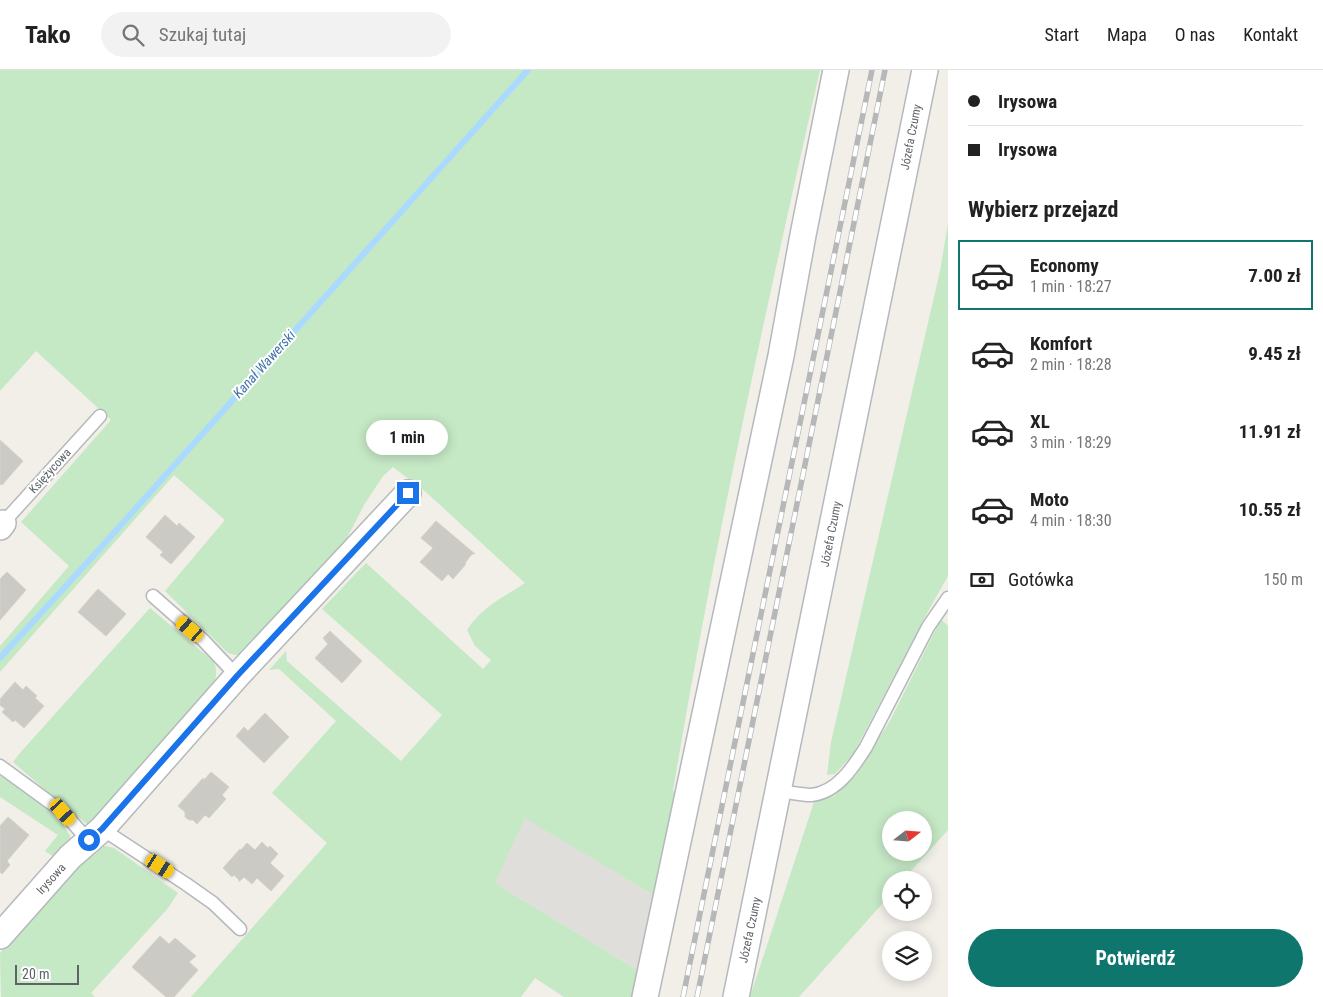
<!DOCTYPE html>
<html lang="pl">
<head>
<meta charset="utf-8">
<style>
  body { margin:0; font-family:"Roboto Condensed",sans-serif; background:#f2f2f2; color:#222; height:100vh; display:flex; flex-direction:column; font-size:19px; white-space:nowrap }
  * { box-sizing:border-box; margin:0 }
  p { font-size:16px; color:#767676 }
  .icon { flex:none; width:28px; height:28px; fill:none; stroke:currentColor; stroke-width:2; stroke-linecap:round; stroke-linejoin:round }
  .map { position:relative; flex:1; overflow:hidden }
  .sheet { display:flex; flex-direction:column; background:#fff; width:375px }
  .sheet>* { flex:none }
  .top-card { display:grid; align-content:center; height:110px; padding:0 20px; background:#fff }
  .needle { width:32px; rotate:73deg }
  .fabs { position:absolute; left:882px; top:741px; display:grid; gap:10px }
  .fabs a { display:grid; place-items:center; width:50px; height:50px; border-radius:50%; background:#fff; box-shadow:0 2px 12px #0003; font-size:25px }
  .scale { position:absolute; left:15px; bottom:12px; width:64px; box-sizing:border-box; padding-left:5px; border:2px solid #5f6368; border-top:0; font-size:14px; line-height:18px; white-space:nowrap; color:#5f6368; -webkit-text-stroke:4px #fff; paint-order:stroke }
  .end { position:absolute; width:22px; height:22px; margin:-11px; border:6px solid #1a73e8; background:#fff; box-shadow:0 0 0 2px #fff }
  .from { border-radius:50% }
  .bubble { position:absolute; height:35px; border-radius:18px; background:#fff; box-shadow:0 2px 12px #0003; font-size:16px; font-weight:700; line-height:35px; text-align:center }
  .car { position:absolute; width:15px; height:30px; margin:-15px -8px; border-radius:6px; box-shadow:0 0 4px 1px #0007; background:linear-gradient(#f5c518 24%,#345 0 40%,#f5c518 0 76%,#345 0 86%,#f5c518 0) }
  .top-card b { display:flex; align-items:center; gap:18px; height:48px; font-size:19px }
  .top-card b+b { border-top:1px solid #e0e0e0 }
  .top-card i { width:12px; height:12px; background:#222 }
  ul { padding:0; list-style:none }
  li { display:flex; align-items:center; gap:15px; height:70px; margin:0 10px 8px; padding:0 10px; border:2px solid transparent; border-radius:0px }
  li div { flex:1 }
  li b { display:block; font-size:19px }
  li em { font-style:normal; font-weight:700 }
  li.current { border-color:#0f766e }
  li>.icon { width:45px; height:45px; stroke-width:1.5 }
  h2 { padding:0 20px; font-size:22px; line-height:60px }
  .pay { display:flex; align-items:center; gap:12px; height:55px; padding:0 20px; font-size:19px }
  .pay p { margin-inline-start:auto }
  .cta { display:flex; gap:10px; margin-top:auto; padding:10px 20px }
  .cta a { flex:1; height:58px; border-radius:30px; background:#0f766e; color:#fff; font-size:20px; font-weight:700; line-height:58px; text-align:center }
  header { display:flex; align-items:center; gap:30px; box-sizing:border-box; height:70px; padding:0 25px; background:#fff; border-bottom:1px solid #e0e0e0 }
  header strong { font-size:24px }
  nav { display:flex; gap:28px; margin-inline-start:auto; font-size:18px }
  .search { width:350px; height:45px; background:#f2f2f2; display:flex; align-items:center; gap:12px; box-sizing:border-box; padding:0 18px; border-radius:28px; color:#767676; font-size:19px }
  main { display:flex; flex:1; min-height:0 }
  .map>svg:first-child { display:block }
  .industrial { fill:#e0deda }
  .green { fill:#c5e8c5; fill-rule:evenodd }
  .lines { fill:none; stroke-linecap:round; stroke-linejoin:round }
  .stream { stroke:#aadaff; stroke-width:6 }
  .building { fill:#cccac5; stroke:#d6d1c6 }
  .service-casing { stroke:#b5b8bc; stroke-width:15 }
  .minor-casing { stroke:#b5b8bc; stroke-width:28 }
  .service { stroke:#fff; stroke-width:12 }
  .minor { stroke:#fff; stroke-width:25 }
  .rail-casing { stroke:#b6b7b8; stroke-width:5.5 }
  .rail { stroke:#fff; stroke-width:4; stroke-dasharray:11; stroke-linecap:butt }
  .route { stroke:#1a73e8; stroke-width:6 }
  .labels { text-anchor:middle; stroke-width:4; stroke-linejoin:round; paint-order:stroke }
  .street-label { font-size:12px; fill:#5f6368; stroke:#fff }
  .water-label { font-size:14px; font-style:italic; fill:#4174aa; stroke:#fff }
</style>
</head>
<body>
<header>
<strong>Tako</strong>
<div class="search"><svg class="icon" aria-label="search" viewBox="0 0 24 24"><circle cx="10" cy="10" r="6"/><path d="M15 15l6 6"/></svg>Szukaj tutaj</div>
<nav><a>Start</a><a>Mapa</a><a>O nas</a><a>Kontakt</a></nav>
</header>
<main>
<div class="map">
<svg width="948" height="927" viewBox="0 0 948 927">
  <rect width="100%" height="100%" fill="#f1efe8"/>
  <path class="industrial" d="M525,747L657,827L642,903L495,813Z"/>
  <g class="green">
    <path d="M0,0H820C766,239 713,479 673,721L684,723L657,827L525,748L495,813L642,903L637,927H564L535,908L521,927H191L327,773L272,723L336,651L279,599L269,600L286,581L287,591L401,691L442,645L322,539L366,493L483,599L491,590L475,576L467,560C481,537 504,527 525,513L427,423L393,397L383,406L364,435L346,470L250,581C242,586 237,586 228,583L165,521L225,450L174,405L0,602V576L69,496L21,452L111,350L36,281L0,321Z"/>
    <path d="M948,153V506L931,536L853,684L835,704L827,705L831,672L940,201Z"/>
    <path d="M150,538L213,591C218,599 216,607 214,616L102,748L89,755L73,744L13,692L20,683Z"/>
    <path d="M941,549L948,556V760L903,810H891V824L799,927H750L814,732L834,726L856,705L891,649ZM891,750H924V782H891Z"/>
    <path d="M0,706L12,709L63,754L70,766V770L54,787L45,781L58,765L0,727Z"/>
    <path d="M101,775L114,778L178,823L168,838L91,923L95,927H1L0,883L96,777Z"/>
  </g>
  <g class="lines">
    <path class="stream" d="M0,588L95,484L528,0"/>
  </g>
  <g class="building">
    <path d="M0,370L23,391L2,415L0,414Z"/>
    <path d="M165,445L177,456L179,453L195,467L171,494L160,485L163,482L146,467Z"/>
    <path d="M436,451L475,484H472L465,493L466,494L453,509L448,504L442,511L420,492L433,478L421,468Z"/>
    <path d="M7,502L26,520L0,550V509Z"/>
    <path d="M98,519L126,544L106,566L78,542Z"/>
    <path d="M330,561L362,591L342,613L315,588L328,574L323,568Z"/>
    <path d="M15,612L23,620L26,616L37,626L35,628L44,636L24,658L15,650L13,652L2,642L5,639L0,635V629Z"/>
    <path d="M265,643L289,667L264,693L236,666L244,657L248,661Z"/>
    <path d="M211,702L229,717L222,725L226,729L209,748L205,745L197,754L193,750H189L185,747V742L178,736L203,708L204,710Z"/>
    <path d="M8,747L29,765L7,791L10,795L2,804L0,802V756Z"/>
    <path d="M262,772L268,778L270,776L278,784L270,793L284,806L271,821L257,808L252,814L244,807L239,812V810L234,805L232,807L223,798L240,779L241,780L247,773L255,780Z"/>
    <path d="M160,866L169,874L175,868L196,886L189,892L198,900L174,927H166L132,897Z"/>
  </g>
  <g class="lines">
    <defs>
      <g id="service">
        <path d="M3,453L100,346"/>
        <path d="M153,526L203,570L237,606"/>
        <path d="M0,696L63,742L89,771"/>
        <path d="M779,721C789,722 801,725 811,725C837,723 854,696 866,677L928,557L948,528"/>
        <path d="M102,759L186,814L213,833L240,859"/>
      </g>
      <g id="minor">
        <path d="M0,457L3,453"/>
        <path d="M0,866L70,787L102,759L237,606L408,423"/>
        <path d="M645,927L781,286L803,165L836,0"/>
        <path d="M736,927L925,0"/>
      </g>
    </defs>
    <use href="#service" class="service-casing"/>
    <use href="#minor" class="minor-casing"/>
    <use href="#service" class="service"/>
    <use href="#minor" class="minor"/>
    <defs>
      <g id="rail">
        <path d="M683,927L872,0"/>
        <path d="M697,927L885,0"/>
      </g>
    </defs>
    <use href="#rail" class="rail-casing"/>
    <use href="#rail" class="rail"/>
  </g>
  <g class="lines">
    <path class="route" d="M89,770L102,759L237,606L408,423"/>
  </g>
  <g class="labels">
    <g class="street-label">
      <text transform="translate(911 67) rotate(-79)" y="4">Józefa Czumy</text>
      <text transform="translate(50 401) rotate(-48)" y="4">Księżycowa</text>
      <text transform="translate(831 464) rotate(-79)" y="4">Józefa Czumy</text>
      <text transform="translate(51 809) rotate(-48)" y="4">Irysowa</text>
      <text transform="translate(750 860) rotate(-78)" y="4">Józefa Czumy</text>
    </g>
    <g class="water-label">
      <text transform="translate(264 294) rotate(-48)" y="5">Kanał Wawerski</text>
    </g>
  </g>
</svg>
<div class="fabs">
<a><svg class="needle" viewBox="-14 -14 28 28"><path d="M0-13l5 13h-10z" fill="#e53935"/><path d="M0 13l5-13h-10z" fill="#767676"/></svg></a>
<a><svg class="icon" aria-label="locate" viewBox="0 0 24 24"><circle cx="12" cy="12" r="6"/><path d="M12 2v4M12 18v4M2 12h4M18 12h4"/></svg></a>
<a><svg class="icon" aria-label="layers" viewBox="0 0 24 24"><path d="M12 4l9 5-9 5-9-5zM3 14l9 5 9-5"/></svg></a>
</div>
<div class="scale">20 m</div>
<i class="end from" style="left:89px;top:770px"></i>
<i class="end" style="left:408px;top:423px"></i>
<div class="bubble" style="left:366px;top:350px;width:82px">1 min</div>
<i class="car" style="left:190px;top:559px;rotate:311deg"></i>
<i class="car" style="left:63px;top:742px;rotate:138deg"></i>
<i class="car" style="left:160px;top:796px;rotate:123deg"></i>
</div>
<section class="sheet">
<div class="top-card">
<b><i class="from"></i>Irysowa</b>
<b><i></i>Irysowa</b>
</div>
<h2>Wybierz przejazd</h2>
<ul>
<li class="current"><svg class="icon" aria-label="car" viewBox="0 0 24 24"><path d="M5 17H2v-5l4-1 3-4h7l3 4 3 1v5h-3M9 17h6M6 11h13"/><circle cx="7" cy="17" r="2"/><circle cx="17" cy="17" r="2"/></svg><div><b>Economy</b><p>1 min · 18:27</p></div><em>7.00 zł</em></li>
<li><svg class="icon" aria-label="car" viewBox="0 0 24 24"><path d="M5 17H2v-5l4-1 3-4h7l3 4 3 1v5h-3M9 17h6M6 11h13"/><circle cx="7" cy="17" r="2"/><circle cx="17" cy="17" r="2"/></svg><div><b>Komfort</b><p>2 min · 18:28</p></div><em>9.45 zł</em></li>
<li><svg class="icon" aria-label="car" viewBox="0 0 24 24"><path d="M5 17H2v-5l4-1 3-4h7l3 4 3 1v5h-3M9 17h6M6 11h13"/><circle cx="7" cy="17" r="2"/><circle cx="17" cy="17" r="2"/></svg><div><b>XL</b><p>3 min · 18:29</p></div><em>11.91 zł</em></li>
<li><svg class="icon" aria-label="car" viewBox="0 0 24 24"><path d="M5 17H2v-5l4-1 3-4h7l3 4 3 1v5h-3M9 17h6M6 11h13"/><circle cx="7" cy="17" r="2"/><circle cx="17" cy="17" r="2"/></svg><div><b>Moto</b><p>4 min · 18:30</p></div><em>10.55 zł</em></li>
</ul>
<div class="pay"><svg class="icon" aria-label="cash" viewBox="0 0 24 24"><path d="M3 7h18v10H3z"/><circle cx="12" cy="12" r="2"/></svg>Gotówka<p>150 m</p></div>
<div class="cta"><a>Potwierdź</a></div>
</section>
</main>
</body>
</html>
